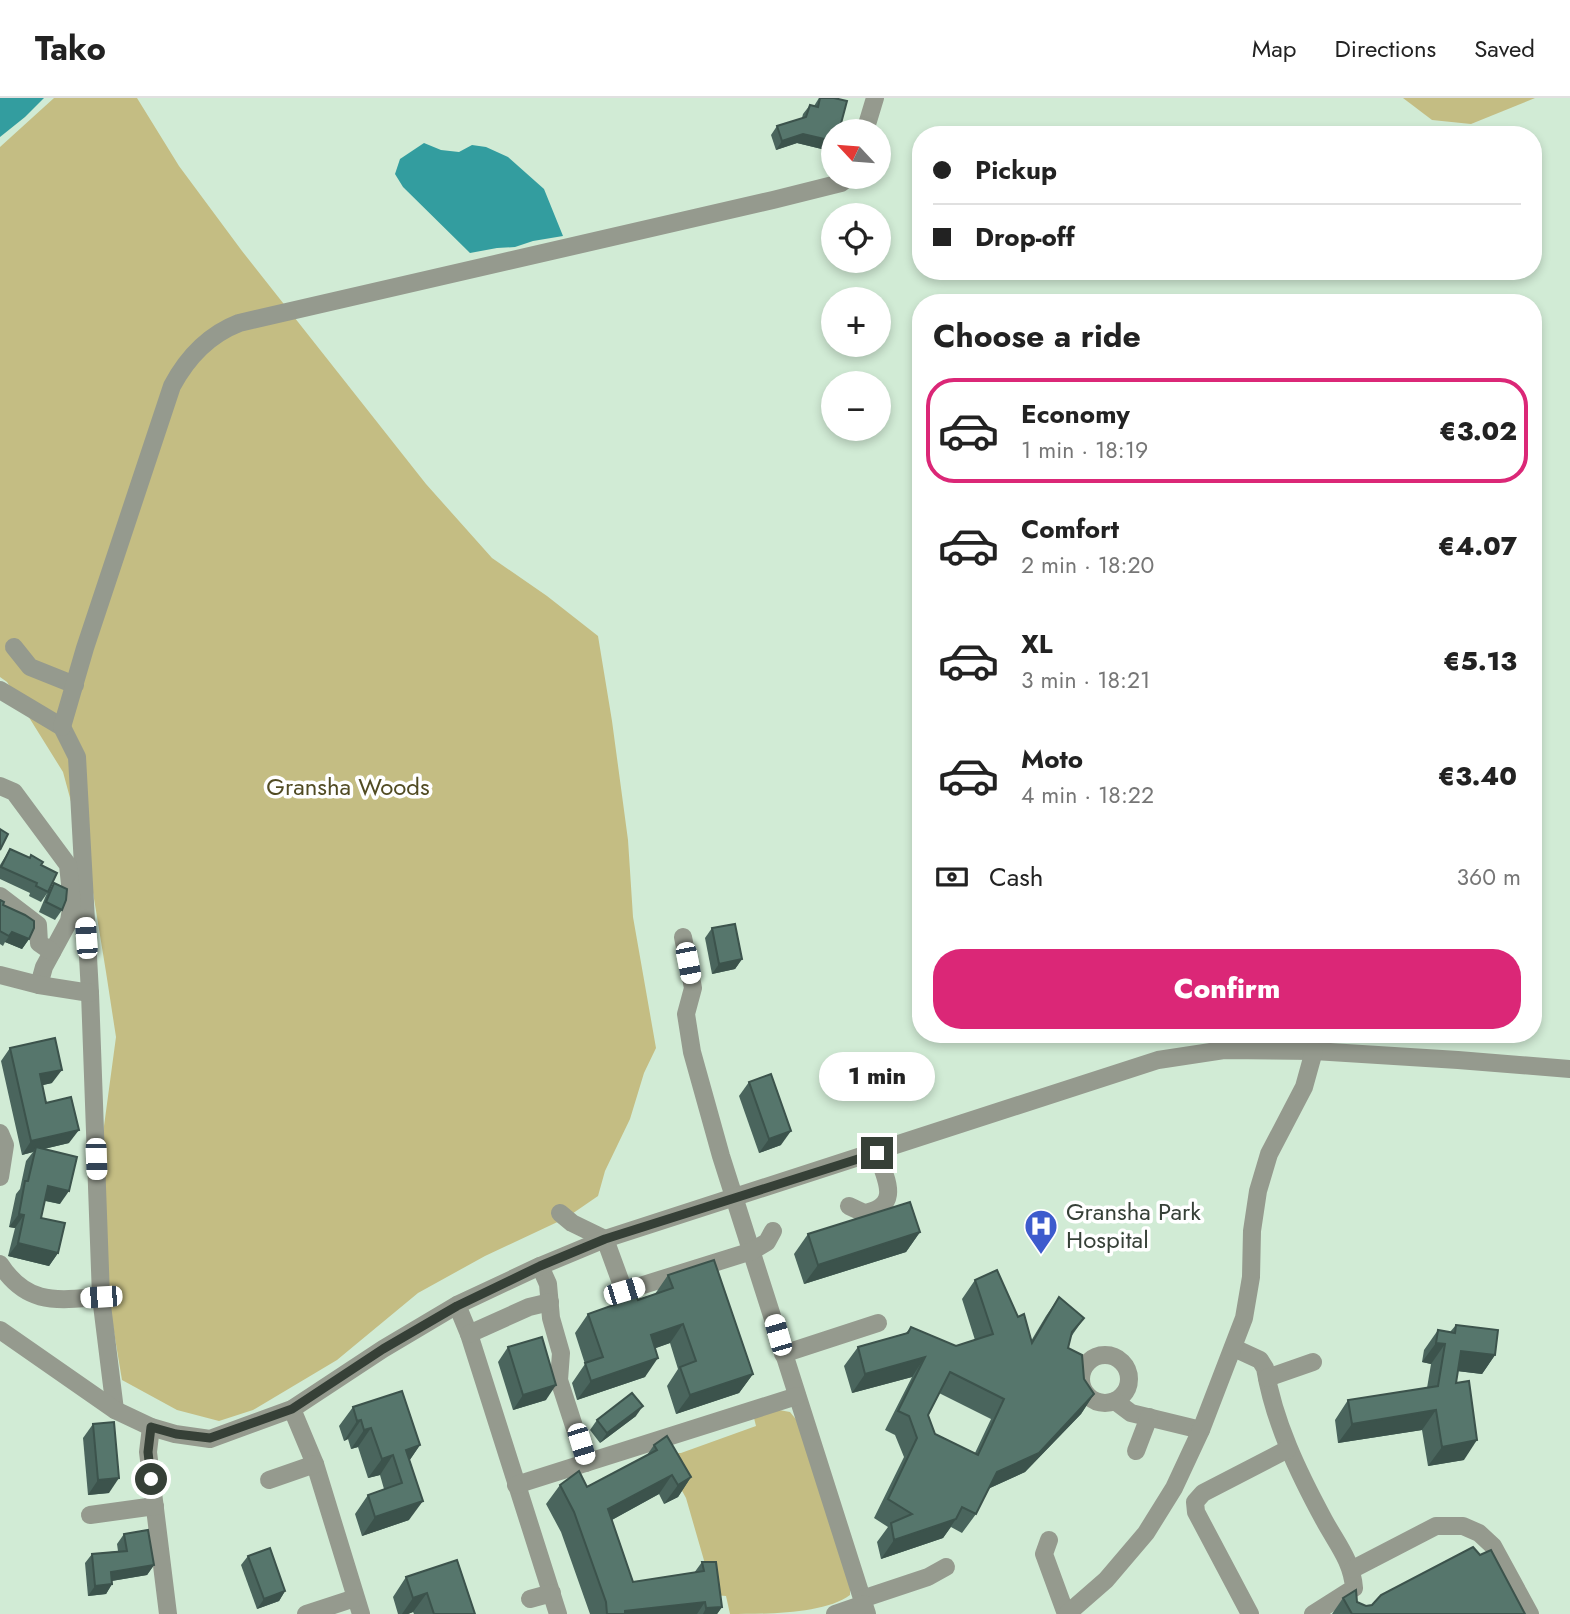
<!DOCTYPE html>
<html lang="en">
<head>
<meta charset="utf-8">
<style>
  body { margin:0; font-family:Jost,sans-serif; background:#f2f2f2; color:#222; height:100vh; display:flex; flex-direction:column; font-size:26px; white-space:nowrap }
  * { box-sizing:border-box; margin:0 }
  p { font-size:23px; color:#767676 }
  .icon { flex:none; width:38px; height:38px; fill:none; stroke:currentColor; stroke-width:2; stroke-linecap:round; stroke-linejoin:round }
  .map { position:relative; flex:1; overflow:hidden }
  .sheet { position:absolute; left:912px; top:196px; width:630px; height:749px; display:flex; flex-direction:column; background:#fff; border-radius:28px; box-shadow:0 4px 10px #0003 }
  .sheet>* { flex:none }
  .hud { position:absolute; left:912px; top:28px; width:630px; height:154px; border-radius:28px; box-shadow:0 4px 10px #0003; display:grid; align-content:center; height:154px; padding:0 21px; background:#fff }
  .needle { width:46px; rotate:296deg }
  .fabs { position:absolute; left:821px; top:21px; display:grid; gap:14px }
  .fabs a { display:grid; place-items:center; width:70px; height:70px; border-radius:50%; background:#fff; box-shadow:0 4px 10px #0003; font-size:35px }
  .end { position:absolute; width:32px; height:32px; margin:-16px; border:9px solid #364037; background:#fff; box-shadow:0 0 0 4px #fff }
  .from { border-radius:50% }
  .bubble { position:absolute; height:49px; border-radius:24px; background:#fff; box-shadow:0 4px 10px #0003; font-size:23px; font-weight:800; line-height:49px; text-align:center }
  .car { position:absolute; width:21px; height:42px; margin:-21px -10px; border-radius:9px; box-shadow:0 0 5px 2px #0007; background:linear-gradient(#fff 24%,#345 0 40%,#fff 0 76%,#345 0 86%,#fff 0) }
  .hud b { display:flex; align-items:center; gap:24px; height:66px; font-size:26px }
  .hud b+b { border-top:2px solid #e0e0e0 }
  .hud i { width:18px; height:18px; background:#222 }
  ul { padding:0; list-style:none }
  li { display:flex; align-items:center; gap:21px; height:105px; margin:0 14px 10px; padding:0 7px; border:4px solid transparent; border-radius:28px }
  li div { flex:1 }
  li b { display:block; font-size:26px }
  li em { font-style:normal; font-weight:800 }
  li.active { border-color:#db2777 }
  li>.icon { width:63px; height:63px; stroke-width:1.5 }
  h2 { padding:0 21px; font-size:32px; line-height:84px }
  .pay { display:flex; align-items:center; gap:18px; height:77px; padding:0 21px; font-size:26px }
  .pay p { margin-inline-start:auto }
  .primary-button { display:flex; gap:14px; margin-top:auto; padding:14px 21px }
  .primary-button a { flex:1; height:80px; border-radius:28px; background:#db2777; color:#fff; font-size:28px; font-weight:800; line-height:80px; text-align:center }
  header { display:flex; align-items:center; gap:42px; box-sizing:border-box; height:98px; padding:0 35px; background:#fff; border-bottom:2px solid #e0e0e0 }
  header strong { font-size:33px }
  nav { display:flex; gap:38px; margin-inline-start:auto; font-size:24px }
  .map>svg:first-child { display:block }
  .green { fill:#c4bd83 }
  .water { fill:#339d9f }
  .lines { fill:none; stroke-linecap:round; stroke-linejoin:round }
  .minor { stroke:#959a8e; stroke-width:18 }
  .wall { fill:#4a655d; fill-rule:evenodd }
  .shaded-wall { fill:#3c534c }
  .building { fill:#56766c; stroke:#3c534c; stroke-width:2; fill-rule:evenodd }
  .route { stroke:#364037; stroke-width:9 }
  .labels { text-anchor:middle; stroke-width:7; stroke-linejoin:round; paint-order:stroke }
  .park-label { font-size:24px; fill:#514b23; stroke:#fff }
  .poi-label { font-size:24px; fill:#364037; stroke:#fff; text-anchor:start }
</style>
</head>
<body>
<header>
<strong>Tako</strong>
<nav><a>Map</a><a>Directions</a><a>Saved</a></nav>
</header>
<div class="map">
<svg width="1570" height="1516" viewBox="0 0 1570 1516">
  <rect width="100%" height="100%" fill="#d1ebd5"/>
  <g class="green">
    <path d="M54,0H137L179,68L242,153L426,386L492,460L547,498L598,538L612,623L628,742L633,819L656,950L644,975L630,1021L605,1073L598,1098L566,1120L485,1158L418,1195L337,1262L253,1312L219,1323L177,1312L122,1282L107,1192L101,1093L104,1028L116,939L106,874L89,770L63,674L7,584L0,579V49Z"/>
    <path d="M1403,0H1535L1471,26L1432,22Z"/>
    <path d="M779,1312L790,1314L799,1325L850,1484V1497C825,1516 765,1516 730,1516L726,1498L714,1497L686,1400L675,1380L684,1371L683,1364L668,1365L671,1355H681L756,1328L754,1320Z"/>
  </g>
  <g class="water">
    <path d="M0,0H44L25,19L0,39Z"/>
    <path d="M424,45L441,52L459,54L472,47L486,49L508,59L544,91L563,138L533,143L515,149L497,150L470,155L403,89L395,76L400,61Z"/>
  </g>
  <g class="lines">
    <g class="minor">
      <path d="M865,33L875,0"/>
      <path d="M14,549L30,569L75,587"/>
      <path d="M0,592L62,629L77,659L90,895L101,1199L115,1312"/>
      <path d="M62,629L85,550L172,288C187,260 208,237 239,225L773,102L841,85L849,79"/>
      <path d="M0,688L14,694L68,767L72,805L69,823L44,869L39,887"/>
      <path d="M0,798L38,827L39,845L52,854"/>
      <path d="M683,839L693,890L686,916L692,954L721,1058L867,1516"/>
      <path d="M0,877L39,887L90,895"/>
      <path d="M0,1035L5,1047L0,1079"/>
      <path d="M849,1108L864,1115C903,1108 885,1080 877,1055"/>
      <path d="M560,1115L572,1125L605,1141L624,1193L752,1153L767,1144L773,1133"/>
      <path d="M0,1166C27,1208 57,1202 101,1199"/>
      <path d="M540,1168L548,1186L551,1220L561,1255L559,1282L586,1365"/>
      <path d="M457,1207L469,1236L558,1516"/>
      <path d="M0,1232L115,1312L151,1329L175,1336L210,1341L292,1311L383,1251L457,1207L540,1168L605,1141L1158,962L1224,952L1314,953L1458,962L1570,971"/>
      <path d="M469,1236L529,1209L550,1204"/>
      <path d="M1234,1250L1260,1262L1265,1270C1274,1324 1298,1374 1324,1422C1337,1446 1352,1463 1354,1490L1313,1516"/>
      <path d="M783,1256L878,1225"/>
      <circle cx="1105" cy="1281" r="24"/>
      <path d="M1267,1280L1313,1264"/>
      <path d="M1115,1303L1131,1315L1201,1332"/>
      <path d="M292,1311L315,1366L361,1516"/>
      <path d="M151,1329L148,1354L168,1516"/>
      <path d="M1136,1353L1149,1319"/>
      <path d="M269,1382L315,1366"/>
      <path d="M516,1387L797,1298"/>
      <path d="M90,1417L155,1408"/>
      <path d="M1049,1442L1044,1456L1066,1516"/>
      <path d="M1353,1471L1436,1428H1463L1479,1435L1493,1448L1530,1516"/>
      <path d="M530,1501L552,1495"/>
      <path d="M862,1501L928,1479L946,1469"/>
      <path d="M306,1516L355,1500"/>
      <path d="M835,1516L864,1506"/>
      <path d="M1067,1516L1106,1482L1146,1435L1174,1390L1201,1332L1244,1220L1251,1179L1252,1133L1258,1093L1269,1056L1304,989L1314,953"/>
      <path d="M1250,1516L1196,1414L1195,1404L1203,1395L1288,1351"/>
    </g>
  </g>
  <g class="wall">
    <path d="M819,0H834L833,49L830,53L797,45L776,52L771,37L777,28L802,20L803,16L810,7L814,8Z"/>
    <path d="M10,751L41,767L48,794L41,804L29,798L30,795L0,781V767Z"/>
    <path d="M54,785L62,812L55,822L39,814L47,795Z"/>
    <path d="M0,802L29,841L22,851L5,844L3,848L0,846Z"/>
    <path d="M712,830L742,861L735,871L712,876L705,840Z"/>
    <path d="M10,950L52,985L42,987L46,1005L69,1045L44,1051L60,1106L45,1103L41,1120L58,1155L49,1168L8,1158L15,1130L9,1129L16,1096L20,1091L26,1063L33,1054L22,1057L1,963Z"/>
    <path d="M749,984L781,1047L759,1055L739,998Z"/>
    <path d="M920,1134L906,1154L804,1186L794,1156L808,1136Z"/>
    <path d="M668,1177L753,1276L739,1295L676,1316L667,1288L678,1271L670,1245L655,1250L645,1279L577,1302L572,1285L585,1266L575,1235L588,1216L655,1196Z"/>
    <path d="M975,1182L1018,1219L1031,1243L1046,1218L1059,1199L1084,1220L1071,1239L1068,1250L1084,1281L1094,1296L1081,1316L1025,1374L988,1391L976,1416L962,1435L951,1429L943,1440L881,1461L877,1444L888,1429L874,1420L904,1359L895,1337L885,1332L912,1279L852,1295L844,1268L858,1249L906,1235L911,1229L956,1248L975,1242L962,1201ZM939,1295L991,1321L975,1355L935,1336L928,1317Z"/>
    <path d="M1456,1227L1495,1257L1482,1276L1458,1273L1456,1285L1464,1362L1428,1368L1422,1332L1338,1345L1335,1322L1348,1302L1427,1290L1431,1266L1422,1264L1424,1252L1438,1232L1450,1234Z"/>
    <path d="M508,1249L546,1302L513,1312L498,1264Z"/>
    <path d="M353,1309L420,1347L409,1363V1422L362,1438L355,1416L368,1397L384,1391L380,1377L368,1380L358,1349L351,1351L348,1341L344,1343L339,1328Z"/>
    <path d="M636,1318L600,1345L590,1332L597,1322Z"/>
    <path d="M93,1326L109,1395L88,1397L83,1340Z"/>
    <path d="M654,1347L691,1379L678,1399L664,1406L659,1396L612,1422L633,1484L694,1475L702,1464L722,1509L717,1516H590L561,1434L546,1406L560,1387L587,1389L647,1357Z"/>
    <path d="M124,1436L154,1467L147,1477L112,1483V1486L106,1496L88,1498L85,1465L92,1456L118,1453L117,1446Z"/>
    <path d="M248,1458L285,1493L279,1503L257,1511L241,1467Z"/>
    <path d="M406,1479L475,1516H414L413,1514L408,1516H398L393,1499Z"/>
    <path d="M1343,1500L1357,1504L1366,1508L1525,1516H1332Z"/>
  </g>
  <g class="shaded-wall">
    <path d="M803,36L833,43V49L830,53L797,45L776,52L782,43Z"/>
    <path d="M12,834L29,841L22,851L5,844Z"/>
    <path d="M742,861L735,871L712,876L719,866Z"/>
    <path d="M62,972L52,985L31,990L40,976Z"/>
    <path d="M79,1032L69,1045L35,1053L36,1049L33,1054L22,1057L31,1043Z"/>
    <path d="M791,1033L781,1047L759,1055L769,1041Z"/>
    <path d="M48,1088L69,1093L60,1106L38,1101Z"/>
    <path d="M19,1116L24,1117L15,1130L9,1129Z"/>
    <path d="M920,1134L906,1154L804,1186L818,1167Z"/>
    <path d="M18,1145L58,1155L49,1168L8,1158Z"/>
    <path d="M683,1226L670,1245L637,1257L651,1237Z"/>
    <path d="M1436,1245L1445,1246L1431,1266L1422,1264Z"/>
    <path d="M1461,1253L1495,1257L1482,1276L1448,1272Z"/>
    <path d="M925,1259L912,1279L852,1295L865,1276Z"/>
    <path d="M658,1260L645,1279L577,1302L591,1283Z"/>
    <path d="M753,1276L739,1295L676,1316L690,1297Z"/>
    <path d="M556,1287L546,1302L513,1312L523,1297Z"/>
    <path d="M1094,1296L1081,1316L1025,1374L983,1393L997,1374Z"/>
    <path d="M643,1308L636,1318L600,1345L607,1335Z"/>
    <path d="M1436,1312L1422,1332L1338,1345L1352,1326Z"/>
    <path d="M361,1322L348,1341L344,1343L357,1323Z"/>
    <path d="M371,1330L358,1349L351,1351L364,1332Z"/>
    <path d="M1477,1342L1464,1362L1428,1368L1442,1349Z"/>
    <path d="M420,1347L407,1366L406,1352Z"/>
    <path d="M393,1357L380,1377L368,1380L382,1361Z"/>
    <path d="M672,1377L659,1396L595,1431L608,1411Z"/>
    <path d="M691,1379L678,1399L664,1406L678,1387Z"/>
    <path d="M119,1380L109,1395L88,1397L98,1382Z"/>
    <path d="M423,1403L409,1422L362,1438L375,1419Z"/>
    <path d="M956,1421L943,1440L881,1461L894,1442Z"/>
    <path d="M154,1467L147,1477L105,1484L111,1474Z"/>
    <path d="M112,1486L106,1496L88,1498L95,1488Z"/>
    <path d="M285,1493L279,1503L257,1511L264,1501Z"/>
    <path d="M427,1495L413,1514L408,1516H402L413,1500Z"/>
    <path d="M705,1504L697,1516H623L625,1513Z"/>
    <path d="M722,1509L717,1516H703L706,1510Z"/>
  </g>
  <g class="building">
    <path d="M820,0H834L847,3L839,33H833V43L803,36L782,43L777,28L806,19L810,7L818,9Z"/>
    <path d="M0,731L8,736L0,752Z"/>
    <path d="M10,751L30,760L31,757L43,764L41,767L57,775L48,794L36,788L37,785L1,769Z"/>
    <path d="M54,785L67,791L66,802L62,812L46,804Z"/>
    <path d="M0,802L4,804L3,807L25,817L34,823V830L29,841L12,834L9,838L0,833Z"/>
    <path d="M735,826L742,861L719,866L712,830Z"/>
    <path d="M55,940L62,972L40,976L46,1005L71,999L79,1032L31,1043L10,950Z"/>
    <path d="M771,976L791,1033L769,1041L749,984Z"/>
    <path d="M36,1049L77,1059L69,1093L48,1088L41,1120L65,1125L58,1155L18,1145L24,1117L19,1116L25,1083H28Z"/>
    <path d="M910,1104L920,1134L818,1167L808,1136Z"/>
    <path d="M714,1162L753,1276L690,1297L680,1269L696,1263L683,1226L651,1237L658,1260L591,1283L585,1265L603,1259L588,1216L636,1199L638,1202L673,1190L668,1177Z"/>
    <path d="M997,1172L1018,1219L1024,1216L1032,1245L1059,1199L1084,1220L1072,1234L1068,1250L1082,1257L1084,1281L1094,1296L1039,1355L997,1374L976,1416L962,1409L956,1421L894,1442L891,1425L912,1416L888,1401L917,1340L909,1318L898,1313L925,1259L865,1276L858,1249L908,1235L911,1229L956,1248L993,1236L975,1182ZM950,1274L1004,1301L978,1357L935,1336L928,1317Z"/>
    <path d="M1456,1227L1498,1232L1495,1257L1461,1253L1456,1285L1469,1283L1477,1342L1442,1349L1436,1312L1352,1326L1348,1302L1438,1288L1445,1246L1436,1245L1438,1232L1455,1235Z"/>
    <path d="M542,1239L556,1287L523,1297L508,1249Z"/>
    <path d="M402,1293L420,1347L406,1352L423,1403L375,1419L368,1397L402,1385L393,1357L382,1361L371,1330L364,1332L361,1322L357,1323L353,1309Z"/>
    <path d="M632,1295L643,1308L607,1335L597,1322Z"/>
    <path d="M114,1324L119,1380L98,1382L93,1326Z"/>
    <path d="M667,1338L691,1379L678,1387L672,1377L608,1411L633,1484L704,1473L702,1464H716L722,1509L706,1510L705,1504L625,1513V1516H607L606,1504L574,1414L560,1387L579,1373L587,1389L657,1352L654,1347Z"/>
    <path d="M148,1432L154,1467L111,1474L112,1486L95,1488L92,1456L127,1453L124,1436Z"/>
    <path d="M1473,1449L1480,1457L1491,1452L1525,1516H1352L1343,1500L1356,1492L1357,1504L1366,1508L1372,1507L1381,1497Z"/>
    <path d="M270,1450L285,1493L264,1501L248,1458Z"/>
    <path d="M457,1462L475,1516H434L427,1495L413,1500L406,1479Z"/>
  </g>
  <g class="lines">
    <path class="route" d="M151,1381L148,1354L151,1329L176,1336L210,1340L292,1311L383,1251L457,1208L540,1168L605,1141L877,1055"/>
  </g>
  <defs>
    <symbol id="hospital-pin" viewBox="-11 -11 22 30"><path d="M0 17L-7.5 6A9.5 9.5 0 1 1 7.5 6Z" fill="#3d5bcd" stroke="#fff"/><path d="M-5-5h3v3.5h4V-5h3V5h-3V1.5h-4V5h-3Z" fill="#fff"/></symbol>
  </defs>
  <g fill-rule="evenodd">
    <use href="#hospital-pin" x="1022" y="1109" width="38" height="52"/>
  </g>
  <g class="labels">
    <g class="park-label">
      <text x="348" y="697">Gransha Woods</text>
    </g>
    <g class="poi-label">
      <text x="1066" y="1122">Gransha Park<tspan x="1066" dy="28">Hospital</tspan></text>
    </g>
  </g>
</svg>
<div class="fabs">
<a><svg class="needle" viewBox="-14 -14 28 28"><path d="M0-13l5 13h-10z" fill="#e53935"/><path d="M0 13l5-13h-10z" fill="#767676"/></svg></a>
<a><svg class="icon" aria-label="locate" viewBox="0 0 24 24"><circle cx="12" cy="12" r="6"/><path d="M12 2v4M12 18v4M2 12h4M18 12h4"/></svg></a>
<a>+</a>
<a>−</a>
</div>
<i class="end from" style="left:151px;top:1381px"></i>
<i class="end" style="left:877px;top:1055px"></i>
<div class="bubble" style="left:819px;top:954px;width:116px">1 min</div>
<i class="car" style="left:86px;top:840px;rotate:356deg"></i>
<i class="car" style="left:688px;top:865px;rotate:169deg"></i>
<i class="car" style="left:96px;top:1061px;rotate:178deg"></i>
<i class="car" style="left:624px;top:1193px;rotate:73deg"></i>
<i class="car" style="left:101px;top:1199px;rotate:266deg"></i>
<i class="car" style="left:778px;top:1237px;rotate:344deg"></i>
<i class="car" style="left:581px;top:1346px;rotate:163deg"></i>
<div class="hud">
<b><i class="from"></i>Pickup</b>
<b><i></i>Drop-off</b>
</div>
<section class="sheet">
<h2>Choose a ride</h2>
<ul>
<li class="active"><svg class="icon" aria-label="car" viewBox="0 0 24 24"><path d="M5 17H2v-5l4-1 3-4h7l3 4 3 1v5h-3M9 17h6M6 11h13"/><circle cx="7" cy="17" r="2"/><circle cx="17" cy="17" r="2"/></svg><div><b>Economy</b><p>1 min · 18:19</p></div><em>€3.02</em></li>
<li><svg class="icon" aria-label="car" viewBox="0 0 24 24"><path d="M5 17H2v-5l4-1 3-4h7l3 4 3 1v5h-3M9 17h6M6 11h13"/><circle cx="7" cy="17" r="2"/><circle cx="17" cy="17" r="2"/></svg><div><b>Comfort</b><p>2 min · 18:20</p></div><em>€4.07</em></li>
<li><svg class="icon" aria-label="car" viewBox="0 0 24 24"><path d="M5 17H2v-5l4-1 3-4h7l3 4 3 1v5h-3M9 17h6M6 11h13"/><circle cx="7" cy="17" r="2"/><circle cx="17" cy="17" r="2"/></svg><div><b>XL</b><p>3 min · 18:21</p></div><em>€5.13</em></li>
<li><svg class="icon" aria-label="car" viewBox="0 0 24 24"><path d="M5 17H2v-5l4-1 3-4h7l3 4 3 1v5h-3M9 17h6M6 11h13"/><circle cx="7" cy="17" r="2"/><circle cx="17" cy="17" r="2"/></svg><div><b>Moto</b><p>4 min · 18:22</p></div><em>€3.40</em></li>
</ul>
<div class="pay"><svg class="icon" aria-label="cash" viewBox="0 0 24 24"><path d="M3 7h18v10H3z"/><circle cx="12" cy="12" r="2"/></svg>Cash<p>360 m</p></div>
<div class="primary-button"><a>Confirm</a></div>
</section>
</div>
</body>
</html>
